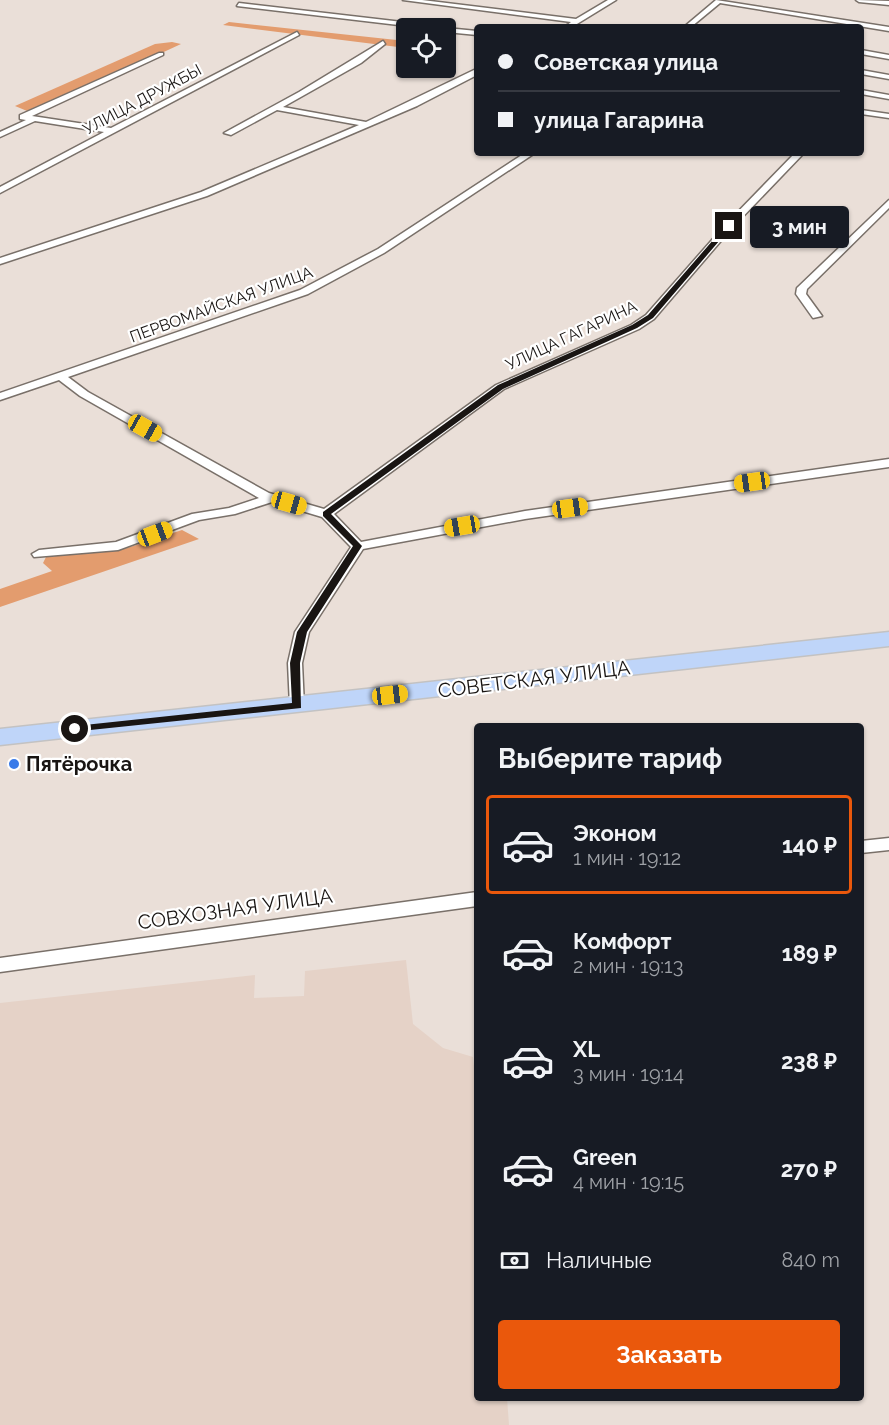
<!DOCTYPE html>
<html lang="ru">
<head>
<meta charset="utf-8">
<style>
  body { margin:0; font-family:Raleway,sans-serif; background:#242831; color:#f1f3f6; height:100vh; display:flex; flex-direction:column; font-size:22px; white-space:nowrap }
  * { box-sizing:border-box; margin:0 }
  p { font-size:20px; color:#9ea1a6 }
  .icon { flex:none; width:33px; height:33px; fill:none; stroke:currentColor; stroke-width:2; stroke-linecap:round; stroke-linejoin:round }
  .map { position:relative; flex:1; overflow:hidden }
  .sheet { position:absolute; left:474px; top:723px; width:390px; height:678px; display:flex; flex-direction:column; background:#171b24; border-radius:6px; box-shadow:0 2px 4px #0004 }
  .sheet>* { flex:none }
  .top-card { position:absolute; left:474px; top:24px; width:390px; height:132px; border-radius:6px; box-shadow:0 2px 4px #0004; display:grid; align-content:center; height:132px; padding:0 24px; background:#171b24 }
  .controls { position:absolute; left:396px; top:18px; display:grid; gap:12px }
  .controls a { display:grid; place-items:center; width:60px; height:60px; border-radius:6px; background:#171b24; box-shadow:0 2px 4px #0004; font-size:30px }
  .end { position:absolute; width:27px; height:27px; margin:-14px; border:8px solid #191513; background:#fff; box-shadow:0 0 0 3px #fff }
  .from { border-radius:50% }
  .bubble { position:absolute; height:42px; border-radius:6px; background:#171b24; box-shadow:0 2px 4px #0004; font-size:20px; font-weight:700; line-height:42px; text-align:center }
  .car { position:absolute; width:18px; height:36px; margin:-18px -9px; border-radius:8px; box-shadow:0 0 4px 2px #0007; background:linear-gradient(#f5c518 24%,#345 0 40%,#f5c518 0 76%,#345 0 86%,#f5c518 0) }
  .top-card b { display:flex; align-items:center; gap:21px; height:57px; font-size:22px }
  .top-card b+b { border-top:2px solid #363941 }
  .top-card i { width:15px; height:15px; background:#f1f3f6 }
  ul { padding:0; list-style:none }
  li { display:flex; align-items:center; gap:18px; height:99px; margin:0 12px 9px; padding:0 12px; border:3px solid transparent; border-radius:6px }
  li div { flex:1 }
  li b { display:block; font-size:22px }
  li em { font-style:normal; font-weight:700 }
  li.selected { border-color:#ea580c }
  li>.icon { width:54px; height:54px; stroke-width:1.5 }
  h2 { padding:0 24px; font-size:27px; line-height:72px }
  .pay { display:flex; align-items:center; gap:15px; height:66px; padding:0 24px; font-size:22px }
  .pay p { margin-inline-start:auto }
  .primary-button { display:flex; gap:12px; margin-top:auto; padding:12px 24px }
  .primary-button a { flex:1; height:69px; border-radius:6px; background:#ea580c; color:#fff; font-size:24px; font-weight:700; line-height:69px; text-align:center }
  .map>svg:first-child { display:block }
  .built { fill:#e5d2c7 }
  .forest { fill:#e39c6e }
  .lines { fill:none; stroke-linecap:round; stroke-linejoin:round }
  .minor-casing { stroke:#797069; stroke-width:3 }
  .primary-casing { stroke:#c3c2c2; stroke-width:3 }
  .minor { fill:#fff; fill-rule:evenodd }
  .primary { fill:#bfd5f9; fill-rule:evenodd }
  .route { fill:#191513 }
  .poi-dot { fill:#3a7be9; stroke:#fff; stroke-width:2 }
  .labels { text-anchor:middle; stroke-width:4.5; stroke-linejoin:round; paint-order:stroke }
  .far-street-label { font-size:16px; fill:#191513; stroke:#fff }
  .street-label { font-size:20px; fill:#191513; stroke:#fff }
  .poi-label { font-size:20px; font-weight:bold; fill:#191513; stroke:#fff; text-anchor:start }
</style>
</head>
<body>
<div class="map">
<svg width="889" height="1425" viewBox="0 0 889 1425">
  <rect width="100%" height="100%" fill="#eadfd8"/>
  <path class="built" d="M406,960L413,1024L443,1048L473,1057L477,1095V1398H507L509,1425H0V1003L255,975L254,998L304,996L305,971Z"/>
  <g class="forest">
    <path d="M229,22L406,41V48L223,25Z"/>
    <path d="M172,42L181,44L32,113L15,106L155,44Z"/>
    <path d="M182,530L199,539L0,607V589L52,571L43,563L46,557L124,549Z"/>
  </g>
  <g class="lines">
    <defs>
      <g id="minor">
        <path d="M403,0H422L576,19L608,0H616L572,27L566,26L571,22Z"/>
        <path d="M716,0L889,27V31L720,3L691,27H684Z"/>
        <path d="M856,0L889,1V5L859,2Z"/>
        <path d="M239,3L437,26L440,28H424L237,6Z"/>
        <path d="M444,28H446L477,31V35L446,32Z"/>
        <path d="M297,32L299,35L0,193V187L104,132L35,121L0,137V132L26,120L20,119V115L159,53H163V55L32,116L111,128Z"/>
        <path d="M383,41L385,44L361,63L283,107L366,122L474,70H477V75L417,106L207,196L0,264V258L201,192L359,125L277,110L231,135L224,133L299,92Z"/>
        <path d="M861,50L889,55V59L861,54Z"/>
        <path d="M861,70L889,75V79L861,74Z"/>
        <path d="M861,90L889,95V99L861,94Z"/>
        <path d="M861,110L889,114V118L861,114Z"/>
        <path d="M525,153H535L384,253L308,294L68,377L88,392L269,493L324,509L496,385L631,325L646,315L726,224L795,153H804L732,228L654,319L639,329L504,389L334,514L361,542L525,511L889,459V467L525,519L363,549L309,632L302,663L304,706L297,711L290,706L288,663L295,632L351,547L322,517L272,502L235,514L199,520L118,550L34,557L32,554L39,550L116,542L192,514L229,508L259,498L80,396L59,380L0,400V393L300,290L378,249Z"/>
        <path d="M889,200V208L807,289L806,294L822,316L813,318L796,294L797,288Z"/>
        <path d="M889,838V850L861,853V841Z"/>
        <path d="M477,892V906L0,972V958Z"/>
      </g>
      <path id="primary" d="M889,632V646L0,745V729Z"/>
    </defs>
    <use href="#minor" class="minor-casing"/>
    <use href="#primary" class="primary-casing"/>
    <use href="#minor" class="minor"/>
    <use href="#primary" class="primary"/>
  </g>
  <path class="route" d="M727,224L732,226L653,318L637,328L503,389L331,514L362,546L307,632L300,663L301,708L71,732V727L75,726L292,703L290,663L297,632L353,546L323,516V512L498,385L632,325L648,315Z"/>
  <circle class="poi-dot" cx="14" cy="764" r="6"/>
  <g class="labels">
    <g class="far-street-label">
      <text transform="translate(142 99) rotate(-28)" y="6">УЛИЦА ДРУЖБЫ</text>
      <text transform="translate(221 304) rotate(-20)" y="6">ПЕРВОМАЙСКАЯ УЛИЦА</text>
      <text transform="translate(571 335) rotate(-25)" y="6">УЛИЦА ГАГАРИНА</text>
    </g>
    <g class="street-label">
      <text transform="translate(534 679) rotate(-7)" y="7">СОВЕТСКАЯ УЛИЦА</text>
      <text transform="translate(235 909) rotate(-8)" y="7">СОВХОЗНАЯ УЛИЦА</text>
    </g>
    <g class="poi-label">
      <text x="26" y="771">Пятёрочка</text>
    </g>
  </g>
</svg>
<div class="controls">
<a><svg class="icon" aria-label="locate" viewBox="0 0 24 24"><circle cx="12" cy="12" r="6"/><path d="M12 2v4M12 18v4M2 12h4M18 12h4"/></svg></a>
</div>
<i class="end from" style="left:75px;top:729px"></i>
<i class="end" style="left:729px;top:226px"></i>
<div class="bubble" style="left:750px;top:206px;width:99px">3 мин</div>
<i class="car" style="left:145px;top:428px;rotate:119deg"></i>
<i class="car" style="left:752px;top:482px;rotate:262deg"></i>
<i class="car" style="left:289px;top:503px;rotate:106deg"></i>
<i class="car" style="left:570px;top:508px;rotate:82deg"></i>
<i class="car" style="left:462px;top:526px;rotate:260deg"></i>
<i class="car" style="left:155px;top:534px;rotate:69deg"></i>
<i class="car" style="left:390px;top:695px;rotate:83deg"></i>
<div class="top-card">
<b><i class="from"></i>Советская улица</b>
<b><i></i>улица Гагарина</b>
</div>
<section class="sheet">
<h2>Выберите тариф</h2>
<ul>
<li class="selected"><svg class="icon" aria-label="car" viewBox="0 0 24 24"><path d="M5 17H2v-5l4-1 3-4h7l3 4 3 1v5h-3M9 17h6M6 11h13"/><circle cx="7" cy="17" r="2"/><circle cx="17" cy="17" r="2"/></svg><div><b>Эконом</b><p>1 мин · 19:12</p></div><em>140 ₽</em></li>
<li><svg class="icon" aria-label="car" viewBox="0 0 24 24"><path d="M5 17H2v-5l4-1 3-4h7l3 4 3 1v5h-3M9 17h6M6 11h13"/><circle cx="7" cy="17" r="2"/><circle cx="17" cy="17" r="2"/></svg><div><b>Комфорт</b><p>2 мин · 19:13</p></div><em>189 ₽</em></li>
<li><svg class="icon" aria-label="car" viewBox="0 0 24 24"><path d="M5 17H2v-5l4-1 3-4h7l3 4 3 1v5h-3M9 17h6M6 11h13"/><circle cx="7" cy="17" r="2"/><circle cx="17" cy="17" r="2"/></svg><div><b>XL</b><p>3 мин · 19:14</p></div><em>238 ₽</em></li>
<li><svg class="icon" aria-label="car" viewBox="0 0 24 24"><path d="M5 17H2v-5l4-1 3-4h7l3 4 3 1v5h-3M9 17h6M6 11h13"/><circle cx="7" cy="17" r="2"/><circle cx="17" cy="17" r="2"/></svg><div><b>Green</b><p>4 мин · 19:15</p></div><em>270 ₽</em></li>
</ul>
<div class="pay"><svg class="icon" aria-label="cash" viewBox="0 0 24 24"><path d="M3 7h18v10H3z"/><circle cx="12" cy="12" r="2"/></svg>Наличные<p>840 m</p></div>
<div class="primary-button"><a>Заказать</a></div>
</section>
</div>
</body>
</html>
